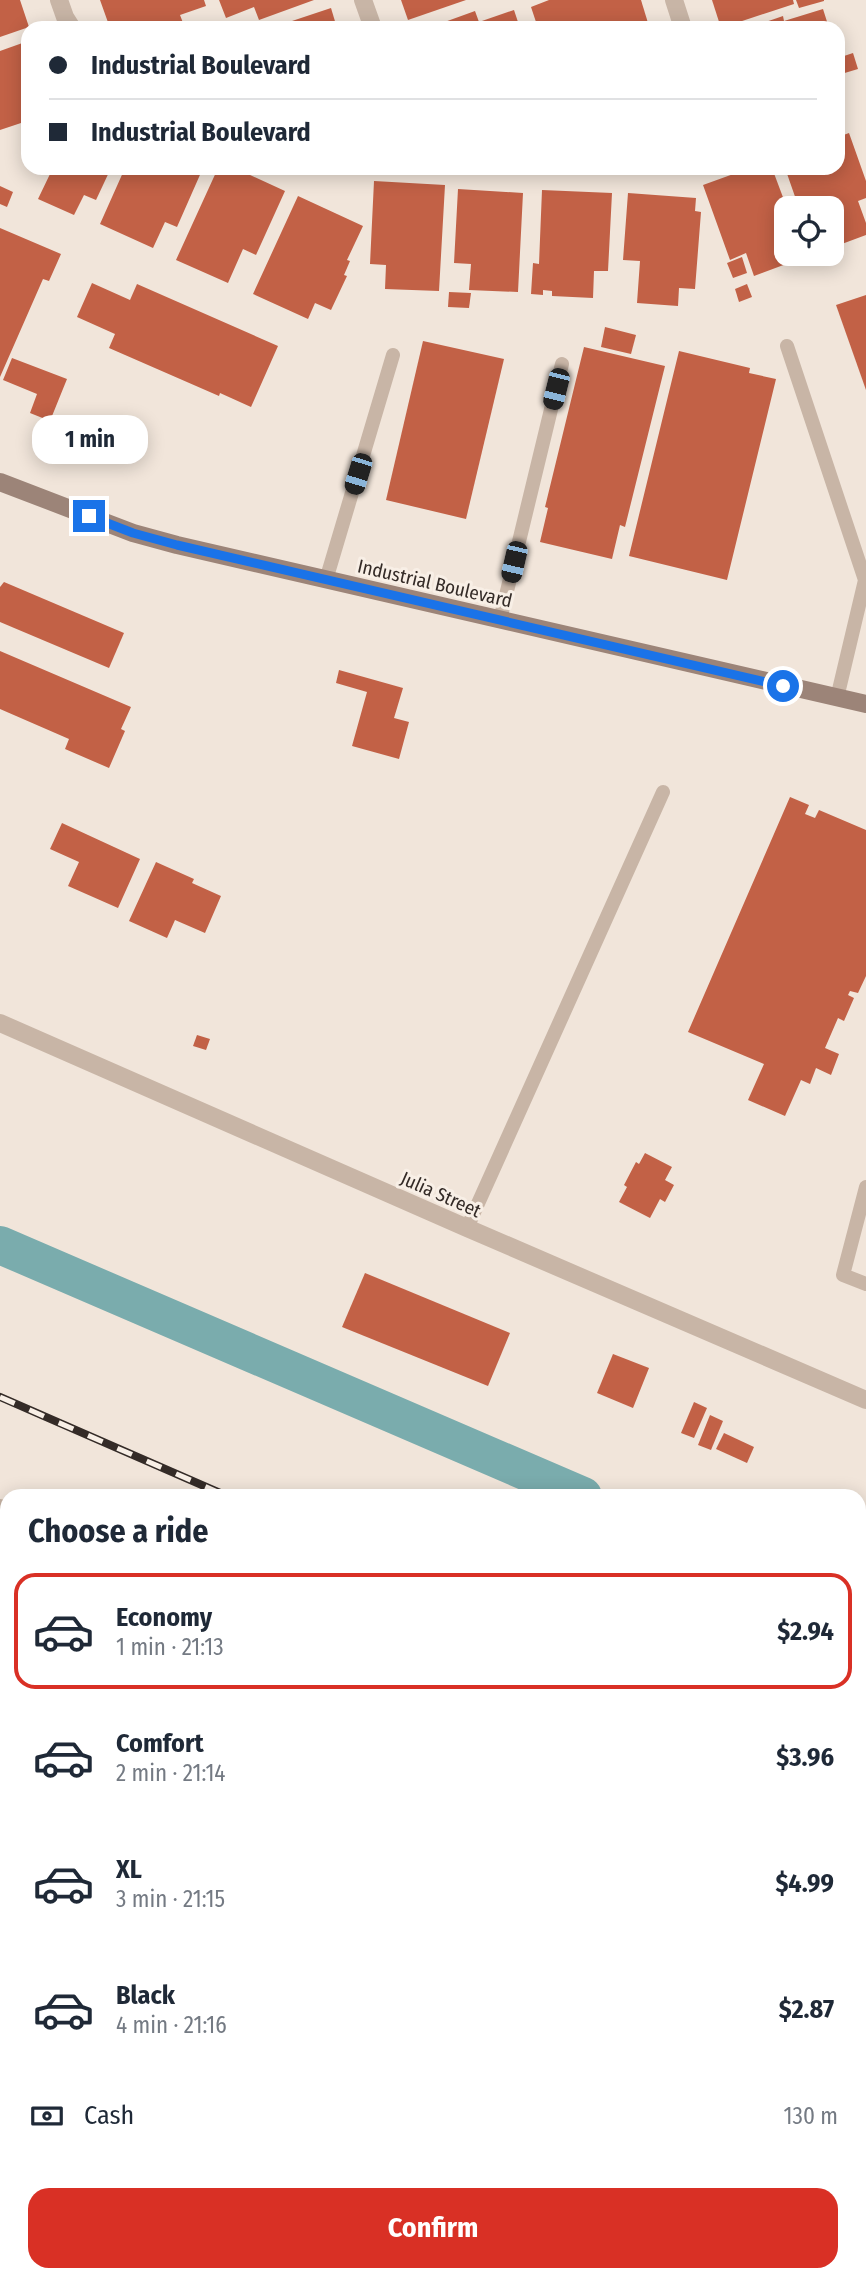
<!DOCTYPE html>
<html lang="en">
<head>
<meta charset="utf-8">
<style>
  body { margin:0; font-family:"Fira Sans Condensed",sans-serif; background:#f2f2f3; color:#1f2937; height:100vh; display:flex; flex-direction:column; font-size:26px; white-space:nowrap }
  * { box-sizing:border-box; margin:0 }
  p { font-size:23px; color:#747a83 }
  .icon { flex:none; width:38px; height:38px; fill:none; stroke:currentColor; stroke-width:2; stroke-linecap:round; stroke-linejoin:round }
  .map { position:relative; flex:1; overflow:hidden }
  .panel { position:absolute; left:0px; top:1489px; width:866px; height:793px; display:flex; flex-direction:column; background:#fff; border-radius:21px 21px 0 0; box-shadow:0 4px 18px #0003 }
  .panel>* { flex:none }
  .guide { position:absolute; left:21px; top:21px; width:824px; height:154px; border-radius:21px; box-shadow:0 4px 18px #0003; display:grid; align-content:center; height:154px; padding:0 28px; background:#fff }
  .controls { position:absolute; left:774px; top:196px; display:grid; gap:14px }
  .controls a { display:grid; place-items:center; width:70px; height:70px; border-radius:14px; background:#fff; box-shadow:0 4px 18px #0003; font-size:35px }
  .end { position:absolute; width:32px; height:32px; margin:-16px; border:9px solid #1a73e8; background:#fff; box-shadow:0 0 0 4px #fff }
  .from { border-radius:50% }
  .bubble { position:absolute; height:49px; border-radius:21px; background:#fff; box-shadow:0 4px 18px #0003; font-size:23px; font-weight:700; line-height:49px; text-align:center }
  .car { position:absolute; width:21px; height:42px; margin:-21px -10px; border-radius:9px; box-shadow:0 0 5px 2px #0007; background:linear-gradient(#222 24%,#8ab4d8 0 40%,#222 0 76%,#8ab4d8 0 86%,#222 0) }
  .guide b { display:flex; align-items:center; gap:24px; height:66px; font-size:26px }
  .guide b+b { border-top:2px solid #e0e1e3 }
  .guide i { width:18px; height:18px; background:#1f2937 }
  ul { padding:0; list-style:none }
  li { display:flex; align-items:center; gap:21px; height:116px; margin:0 14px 10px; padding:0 14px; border:4px solid transparent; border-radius:21px }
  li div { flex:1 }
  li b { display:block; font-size:26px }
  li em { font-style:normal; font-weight:700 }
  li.selected { border-color:#d93025 }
  li>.icon { width:63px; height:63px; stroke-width:1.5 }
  h2 { padding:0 28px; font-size:32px; line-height:84px }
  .pay { display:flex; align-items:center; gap:18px; height:77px; padding:0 28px; font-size:26px }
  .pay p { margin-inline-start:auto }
  .button { display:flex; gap:14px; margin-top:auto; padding:14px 28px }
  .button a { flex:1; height:80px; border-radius:21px; background:#d93025; color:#fff; font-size:28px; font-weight:700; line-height:80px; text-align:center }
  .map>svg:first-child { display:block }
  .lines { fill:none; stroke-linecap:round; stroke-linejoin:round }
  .canal { stroke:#7aacad; stroke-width:38 }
  .building { fill:#c26146 }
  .service { stroke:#c8b5a6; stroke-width:14 }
  .minor { stroke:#c8b5a6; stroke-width:18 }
  .secondary { stroke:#9c8478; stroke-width:18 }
  .rail-casing { stroke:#342b27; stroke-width:8 }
  .rail { stroke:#f8efe6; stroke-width:5; stroke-dasharray:16; stroke-linecap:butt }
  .route { stroke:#1a73e8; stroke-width:9 }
  .labels { text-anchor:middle; stroke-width:6; stroke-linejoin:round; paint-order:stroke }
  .street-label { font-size:19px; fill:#342b27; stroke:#f8efe6 }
</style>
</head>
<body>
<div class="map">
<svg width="866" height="2281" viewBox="0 0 866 2281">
  <rect width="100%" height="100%" fill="#f1e5da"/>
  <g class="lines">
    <g class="canal">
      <path d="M0,1245L583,1496"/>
      <path d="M859,1609L866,1612"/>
    </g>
  </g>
  <g class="building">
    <path d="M0,0H20L29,27L0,37Z"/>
    <path d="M100,0H204L206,6L180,15L185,28H110Z"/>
    <path d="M219,0H314L259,20L254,7L226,18Z"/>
    <path d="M401,0H466L408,20Z"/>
    <path d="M549,0H641L648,23L632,28H538L531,7Z"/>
    <path d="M712,0H793L794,4L721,28Z"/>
    <path d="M796,0H824V1L799,8Z"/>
    <path d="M331,8L337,28H271Z"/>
    <path d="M823,9L829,28H748L783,16L784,21Z"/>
    <path d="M514,10L520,28H428L475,11L479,22Z"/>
    <path d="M28,41L27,121L0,130V51Z"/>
    <path d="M853,53L858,69L838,75V58Z"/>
    <path d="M849,133L866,181V198L858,201L866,223V235L831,248V208H799L785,168H838V137Z"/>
    <path d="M49,168H111L96,200L84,195L74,215L38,199L50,174L47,172Z"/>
    <path d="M125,168H203L177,227L165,222L153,248L100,224Z"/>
    <path d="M218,168H235L285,191L256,255L243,249L228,283L176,260Z"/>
    <path d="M750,168H772L787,208L786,254H803L805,257L754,276L746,253L730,260L703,185Z"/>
    <path d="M374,181L445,185L439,291L385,289L386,265L370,264Z"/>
    <path d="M0,186L13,192L7,207L0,204Z"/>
    <path d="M458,189L523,193L518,292L469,290L471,264L454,263Z"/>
    <path d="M542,190L612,193L608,271H594L593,298L552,296V291L543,290V295L531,294L533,263L539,264Z"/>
    <path d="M628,193L696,198L695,211L701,212L695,289L679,288L678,306L637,303L640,261L623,260Z"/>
    <path d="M298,196L363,226L347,260L350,261L344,275L347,276L331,310L315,303L308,319L253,294Z"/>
    <path d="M0,228L61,254L49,281L43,279L0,377Z"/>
    <path d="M742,257L747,273L733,278L727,263Z"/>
    <path d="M92,283L130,300L137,284L278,346L251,407L220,393L219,396L109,348L115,334L77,317Z"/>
    <path d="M747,284L752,297L739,302L735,289Z"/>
    <path d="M449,292L471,293L469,308L448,307Z"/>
    <path d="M866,295V390L836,305Z"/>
    <path d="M605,327L636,335L631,354L601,347Z"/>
    <path d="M423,341L504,359L466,519L386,500Z"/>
    <path d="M584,347L665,366L625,527L620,525L612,559L540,542L548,508L545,507Z"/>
    <path d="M679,351L750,368L749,373L776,379L727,580L629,556Z"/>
    <path d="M12,358L67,379L50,421L30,413L37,394L3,380Z"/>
    <path d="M4,582L124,633L109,668L0,622V587Z"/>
    <path d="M0,651L131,707L121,729L125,731L109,768L65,749L69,739L0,709Z"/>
    <path d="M339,670L403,688L394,718L409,722L399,759L352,746L367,692L336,683Z"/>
    <path d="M790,797L809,805L805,814L815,818L819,810L866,830V976L858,993L850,991L848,995L854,998L844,1021L838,1018L825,1048L839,1054L831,1075L816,1068L810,1084L801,1080L785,1116L748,1100L764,1064L688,1032Z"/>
    <path d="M62,823L140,859L118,908L68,886L79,862L50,849Z"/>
    <path d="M156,862L194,879L192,883L221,896L205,933L175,920L167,938L129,921Z"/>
    <path d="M197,1035L210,1039L206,1050L193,1046Z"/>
    <path d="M645,1153L672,1167L665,1180L674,1185L665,1202L660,1199L650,1218L619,1202L627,1187L624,1185L636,1162L639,1164Z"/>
    <path d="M365,1273L510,1333L488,1386L342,1327Z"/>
    <path d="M613,1354L649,1368L633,1408L597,1393Z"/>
    <path d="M694,1402L707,1408L694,1438L681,1433Z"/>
    <path d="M710,1415L723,1421L711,1450L698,1445Z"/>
    <path d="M724,1433L754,1447L747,1463L716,1449Z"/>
  </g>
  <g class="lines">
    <g class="service">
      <path d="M787,346L865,580L837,698"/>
      <path d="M326,580L393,355"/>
      <path d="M500,620L562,364"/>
      <path d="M866,1187L843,1275L866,1284"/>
      <path d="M467,1228L663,792"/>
      <path d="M0,1506L7,1509"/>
      <path d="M0,1634L7,1637"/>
      <path d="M0,1784L7,1789"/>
      <path d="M859,1867L866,1870"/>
      <path d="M275,2275L277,2281"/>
      <path d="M464,2275L467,2281"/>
    </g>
    <g class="minor">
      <path d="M59,0L65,17L72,28"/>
      <path d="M363,0L373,28"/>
      <path d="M674,0L683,28"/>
      <path d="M0,1023L467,1228L866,1400"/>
      <path d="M0,2234L7,2230"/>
    </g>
    <path class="secondary" d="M0,482L133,533L177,545L866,704"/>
    <defs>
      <g id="rail">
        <path d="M0,1397L227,1496"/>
        <path d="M859,1772L866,1775"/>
      </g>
    </defs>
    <use href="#rail" class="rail-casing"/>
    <use href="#rail" class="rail"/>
  </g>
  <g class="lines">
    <path class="route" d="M89,516L133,533L177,545L783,686"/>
  </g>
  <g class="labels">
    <g class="street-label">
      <text transform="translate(435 583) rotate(13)" y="7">Industrial Boulevard</text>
      <text transform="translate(441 1194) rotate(24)" y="7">Julia Street</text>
    </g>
  </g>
</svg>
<div class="controls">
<a><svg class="icon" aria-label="locate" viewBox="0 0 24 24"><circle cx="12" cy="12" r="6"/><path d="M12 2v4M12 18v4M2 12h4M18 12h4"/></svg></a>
</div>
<i class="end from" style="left:783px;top:686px"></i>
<i class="end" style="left:89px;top:516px"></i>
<div class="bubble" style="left:32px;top:415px;width:116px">1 min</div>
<i class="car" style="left:556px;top:389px;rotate:194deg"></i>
<i class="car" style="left:358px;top:474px;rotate:197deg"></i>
<i class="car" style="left:514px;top:562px;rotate:193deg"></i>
<div class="guide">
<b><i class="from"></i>Industrial Boulevard</b>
<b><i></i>Industrial Boulevard</b>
</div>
<section class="panel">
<h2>Choose a ride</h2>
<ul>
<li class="selected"><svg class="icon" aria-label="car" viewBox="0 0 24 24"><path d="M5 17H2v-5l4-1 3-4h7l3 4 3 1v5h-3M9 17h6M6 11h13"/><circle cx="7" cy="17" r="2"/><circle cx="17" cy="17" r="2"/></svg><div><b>Economy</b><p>1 min · 21:13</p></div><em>$2.94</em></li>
<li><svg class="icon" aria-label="car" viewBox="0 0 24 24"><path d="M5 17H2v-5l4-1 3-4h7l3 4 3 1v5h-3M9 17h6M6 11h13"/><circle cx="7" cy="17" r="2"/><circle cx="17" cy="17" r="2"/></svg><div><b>Comfort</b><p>2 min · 21:14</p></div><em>$3.96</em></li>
<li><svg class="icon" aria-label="car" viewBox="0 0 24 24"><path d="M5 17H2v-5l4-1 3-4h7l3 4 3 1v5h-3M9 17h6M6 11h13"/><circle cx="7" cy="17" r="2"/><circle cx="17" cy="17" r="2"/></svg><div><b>XL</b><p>3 min · 21:15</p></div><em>$4.99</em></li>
<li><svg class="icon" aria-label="car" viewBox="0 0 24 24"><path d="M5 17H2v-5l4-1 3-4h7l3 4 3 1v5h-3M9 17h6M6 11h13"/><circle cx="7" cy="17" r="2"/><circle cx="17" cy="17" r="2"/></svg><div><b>Black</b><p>4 min · 21:16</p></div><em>$2.87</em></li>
</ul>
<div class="pay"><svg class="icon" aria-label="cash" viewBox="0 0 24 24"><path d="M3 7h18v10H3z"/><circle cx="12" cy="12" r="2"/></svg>Cash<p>130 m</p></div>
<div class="button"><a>Confirm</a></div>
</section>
</div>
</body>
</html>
